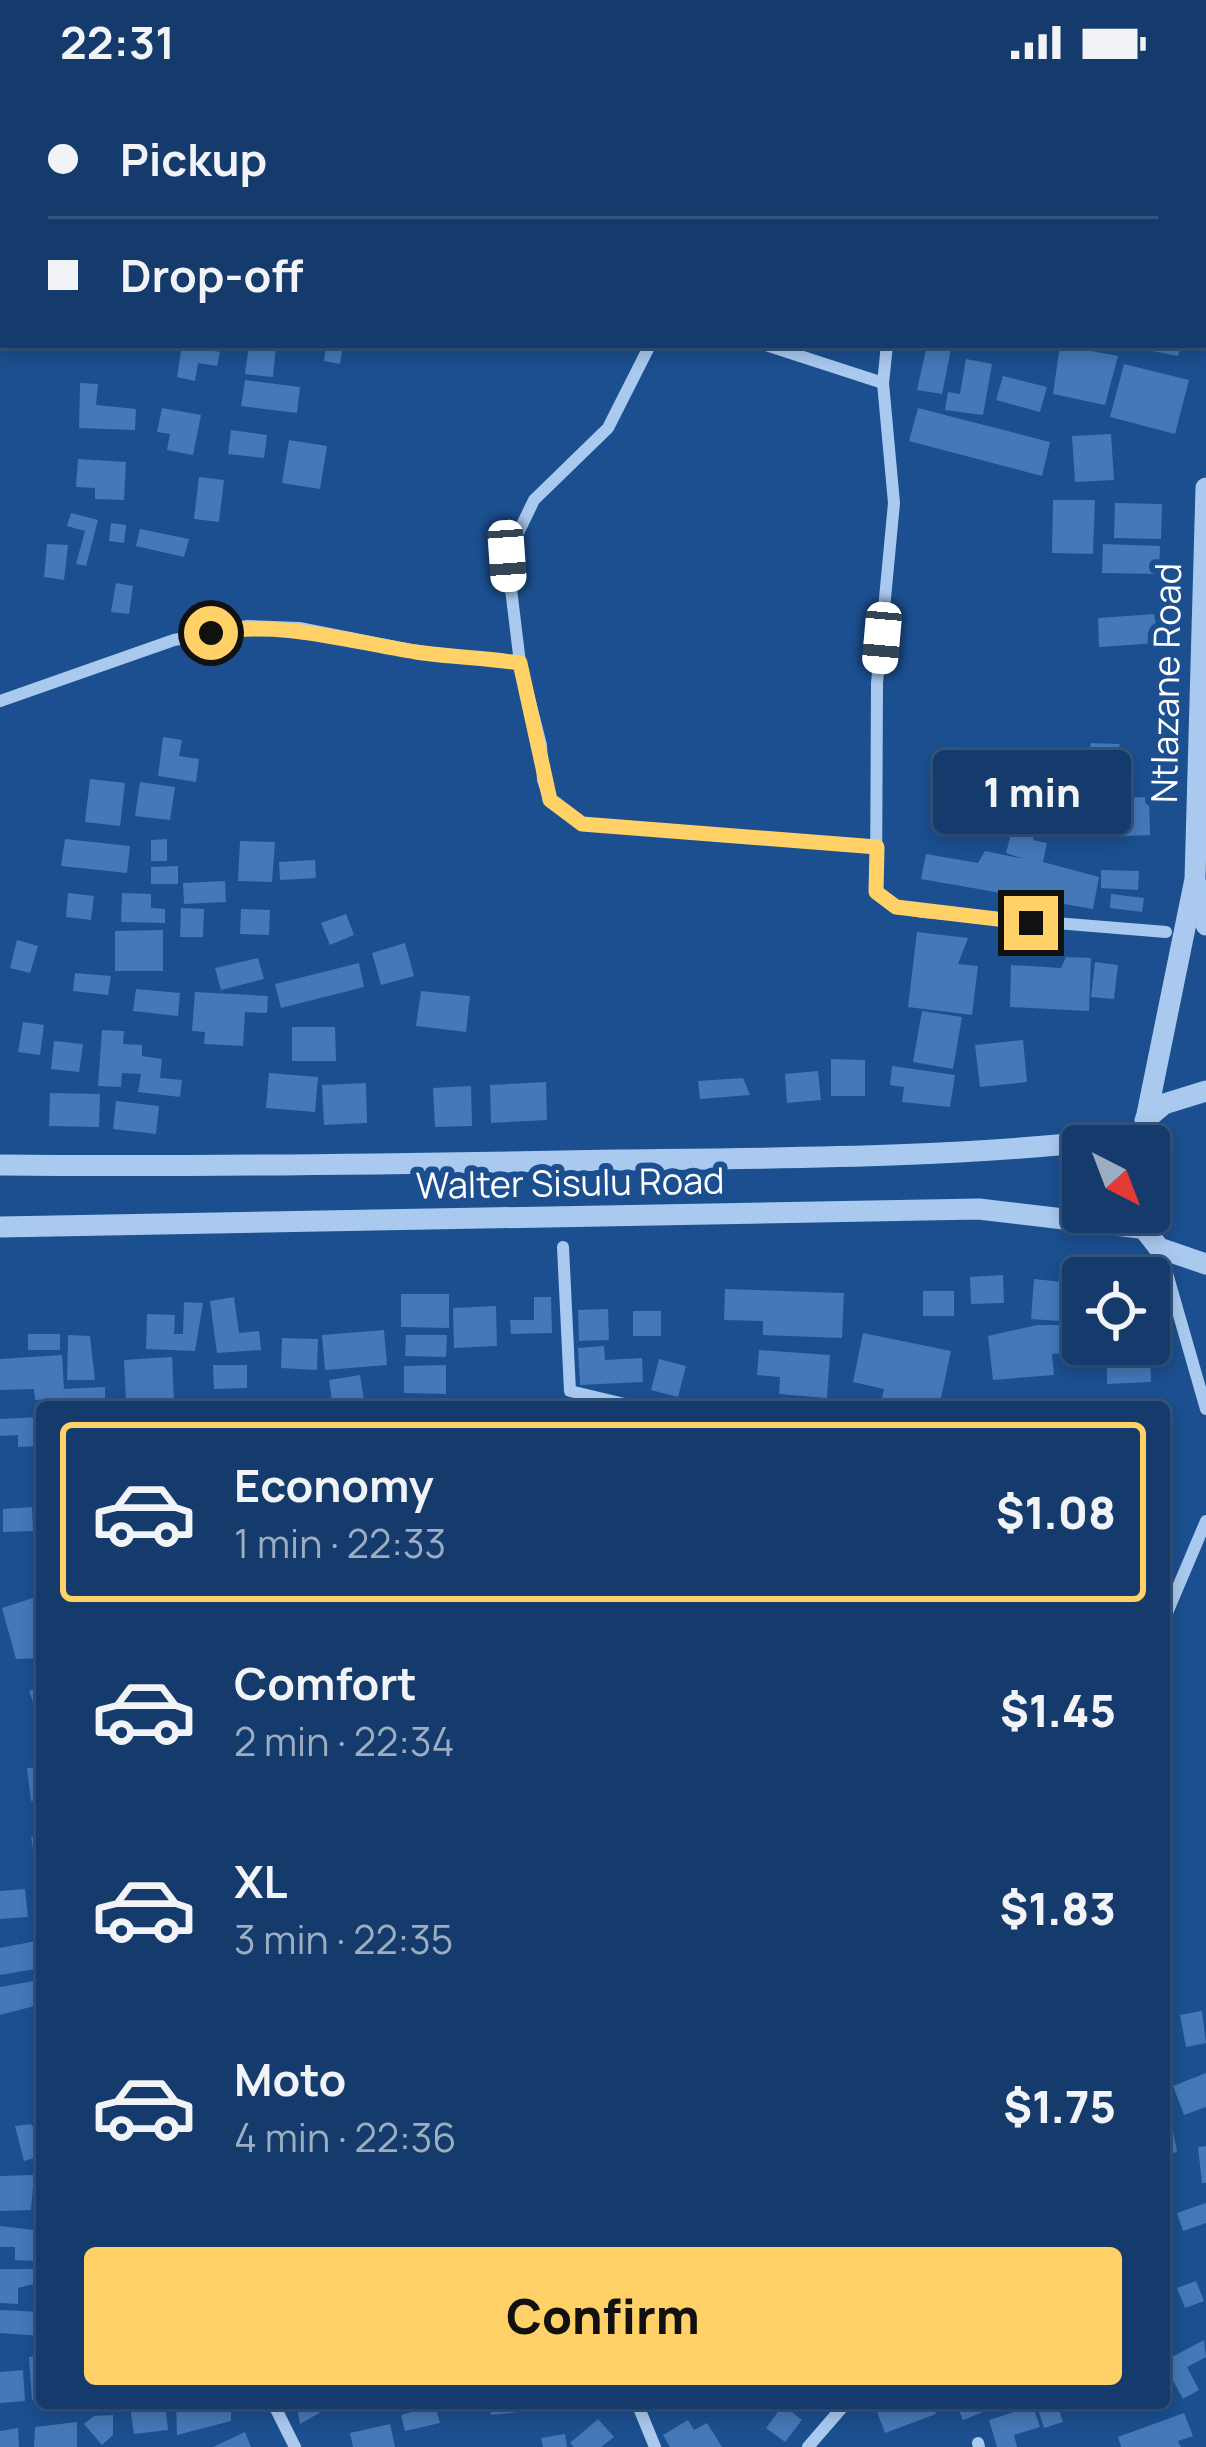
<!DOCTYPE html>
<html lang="en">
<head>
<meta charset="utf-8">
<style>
  body { margin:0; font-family:Manrope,sans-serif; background:#214673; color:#f1f3f6; height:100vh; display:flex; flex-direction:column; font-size:45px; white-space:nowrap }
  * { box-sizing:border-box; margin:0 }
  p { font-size:39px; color:#9dadc1 }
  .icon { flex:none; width:66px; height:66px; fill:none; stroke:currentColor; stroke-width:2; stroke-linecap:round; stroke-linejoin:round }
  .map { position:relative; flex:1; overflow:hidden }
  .drawer { position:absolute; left:36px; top:1317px; width:1134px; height:1008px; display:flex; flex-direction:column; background:#143b6b; border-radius:12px; box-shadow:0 6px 18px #0003,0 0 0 3px #33557e }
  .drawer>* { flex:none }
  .hud { position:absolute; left:0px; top:0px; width:1206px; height:264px; box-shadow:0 6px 18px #0003,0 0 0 3px #33557e; display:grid; align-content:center; height:264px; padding:0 48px; background:#143b6b }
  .needle { width:78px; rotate:138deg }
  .fabs { position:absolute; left:1062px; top:1041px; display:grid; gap:24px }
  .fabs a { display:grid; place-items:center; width:108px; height:108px; border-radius:12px; background:#143b6b; box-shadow:0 6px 18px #0003,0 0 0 3px #33557e; font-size:60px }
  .end { position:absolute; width:54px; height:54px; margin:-27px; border:15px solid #ffd166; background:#111; box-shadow:0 0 0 6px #111 }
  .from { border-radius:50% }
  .bubble { position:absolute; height:84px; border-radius:12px; background:#143b6b; box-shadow:0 6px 18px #0003,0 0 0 3px #33557e; font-size:39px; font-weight:800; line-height:84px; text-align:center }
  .car { position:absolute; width:36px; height:72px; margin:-36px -18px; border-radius:15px; box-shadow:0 0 9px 3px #0007; background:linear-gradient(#fff 24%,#345 0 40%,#fff 0 76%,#345 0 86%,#fff 0) }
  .hud b { display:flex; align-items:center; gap:42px; height:114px; font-size:45px }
  .hud b+b { border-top:3px solid #33557e }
  .hud i { width:30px; height:30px; background:#f1f3f6 }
  ul { padding:21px 0 0; list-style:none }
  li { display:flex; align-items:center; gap:36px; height:180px; margin:0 24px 18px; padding:0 24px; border:6px solid transparent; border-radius:12px }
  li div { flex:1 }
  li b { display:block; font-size:45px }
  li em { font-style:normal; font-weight:800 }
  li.selected { border-color:#ffd166 }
  li>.icon { width:108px; height:108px; stroke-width:1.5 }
  .action { display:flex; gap:24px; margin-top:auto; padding:24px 48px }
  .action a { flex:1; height:138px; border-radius:12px; background:#ffd166; color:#111; font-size:48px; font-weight:800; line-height:138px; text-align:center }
  .status { display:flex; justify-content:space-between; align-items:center; height:84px; padding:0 60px; background:#143b6b; direction:ltr }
  .status svg { height:33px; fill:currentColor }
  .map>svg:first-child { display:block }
  .building { fill:#4478b7 }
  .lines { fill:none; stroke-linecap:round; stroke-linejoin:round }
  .minor { stroke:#a9c9ee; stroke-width:12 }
  .tertiary { stroke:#a9c9ee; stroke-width:21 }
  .primary { stroke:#f0f6ff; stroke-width:30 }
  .route { stroke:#ffd166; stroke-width:15 }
  .labels { text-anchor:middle; stroke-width:12; stroke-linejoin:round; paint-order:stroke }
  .street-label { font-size:36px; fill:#fff; stroke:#1b4f8f }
</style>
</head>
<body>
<div class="status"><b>22:31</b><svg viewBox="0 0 49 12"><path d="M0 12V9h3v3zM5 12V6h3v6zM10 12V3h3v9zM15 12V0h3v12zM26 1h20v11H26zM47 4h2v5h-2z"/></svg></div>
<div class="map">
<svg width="1206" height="2363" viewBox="0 0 1206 2363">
  <rect width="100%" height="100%" fill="#1b4f8f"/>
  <g class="building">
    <path d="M182,261L220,268L217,282L198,279L195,297L177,293Z"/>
    <path d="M249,261H276L273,293L245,290Z"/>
    <path d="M326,261H343L340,280L324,277Z"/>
    <path d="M927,261L951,265L942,310L917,306Z"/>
    <path d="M1060,261L1118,272L1105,321L1053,310Z"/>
    <path d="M1153,261H1181L1178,272L1152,267Z"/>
    <path d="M966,275L992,280L983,331L945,326L948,308L960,310Z"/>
    <path d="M1124,280L1189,296L1175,350L1110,333Z"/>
    <path d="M1003,292L1047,303L1040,328L996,316Z"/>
    <path d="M245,296L300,303L297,329L241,322Z"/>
    <path d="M80,299L98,300L96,321L136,325L135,346L79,344Z"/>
    <path d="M162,324L201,331L193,371L167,366L170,350L157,348Z"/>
    <path d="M918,324L1050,358L1042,392L909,357Z"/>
    <path d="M231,346L267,351L264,374L228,370Z"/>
    <path d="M1111,350L1114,396L1075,398L1072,352Z"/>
    <path d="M289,356L327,362L320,405L282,399Z"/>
    <path d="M78,375L126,378L124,416L95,415V404L76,403Z"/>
    <path d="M199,393L224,396L219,438L194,435Z"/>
    <path d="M1053,416H1095L1093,470L1052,469Z"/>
    <path d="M1115,419L1162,420L1161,455L1114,454Z"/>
    <path d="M71,429L98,436L86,482L76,480L85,447L67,442Z"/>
    <path d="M111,439L126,441L124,459L109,457Z"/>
    <path d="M140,445L189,455L184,473L136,462Z"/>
    <path d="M47,460L68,461L64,496L44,493Z"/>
    <path d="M1103,460L1160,462L1159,490L1102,489Z"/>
    <path d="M116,499L133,502L129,530L111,528Z"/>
    <path d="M1155,530L1157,559L1099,563L1098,534Z"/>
    <path d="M163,653L182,656L179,672L199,675L196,698L158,692Z"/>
    <path d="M1091,659L1120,660L1108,697H1081Z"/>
    <path d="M90,695L125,699L120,742L85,738Z"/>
    <path d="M140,698L175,703L170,736L135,732Z"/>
    <path d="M1149,713L1150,751L1108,753L1107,714Z"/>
    <path d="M1075,715L1098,718L1093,750L1053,744L1056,720L1075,723Z"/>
    <path d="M1016,731L1038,737L1033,756L1047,759L1043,778L1099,793L1093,825L921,795L926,770L978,779L985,767L1024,775L1006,769Z"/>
    <path d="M65,755L130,762L127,789L61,782Z"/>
    <path d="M167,755V777H151V756Z"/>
    <path d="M240,757L275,758L272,798L238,797Z"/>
    <path d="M315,776L316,794L280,796L279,778Z"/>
    <path d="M178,782V800H151V783Z"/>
    <path d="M1101,786L1139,787L1138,806L1101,804Z"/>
    <path d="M225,797L226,818L184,820L183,799Z"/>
    <path d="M68,809L94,812L91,836L66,833Z"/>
    <path d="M122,809L151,810V824L165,825V839L121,838Z"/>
    <path d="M1111,810L1144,814L1142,828L1110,824Z"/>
    <path d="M181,824L204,825L203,853H180Z"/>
    <path d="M241,825L270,826L269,851L240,850Z"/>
    <path d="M346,830L354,851L330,861L321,839Z"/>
    <path d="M163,846V887H115V847Z"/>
    <path d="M917,848L968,854L958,880L978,882L972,931L908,923Z"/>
    <path d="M17,856L38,862L30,889L10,884Z"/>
    <path d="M405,859L414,892L381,901L372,869Z"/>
    <path d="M1066,873L1091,874L1089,927L1010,923L1011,881L1061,884Z"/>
    <path d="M258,874L264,895L221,906L215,884Z"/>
    <path d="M1095,878L1118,881L1114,915L1091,913Z"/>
    <path d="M359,879L364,903L281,924L275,900Z"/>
    <path d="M75,889L111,892L108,911L73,907Z"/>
    <path d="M136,905L180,909L178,932L133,927Z"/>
    <path d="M421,907L470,912L466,948L416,942Z"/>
    <path d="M195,908L268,912L267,929L245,928L243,962L204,960L205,948L192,947Z"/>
    <path d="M922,927L962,933L953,985L913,978Z"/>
    <path d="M23,938L44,941L40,971L18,968Z"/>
    <path d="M292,943H335L336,977H292Z"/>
    <path d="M102,946L124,947L123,960L142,961V972L162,975L160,994L182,996L180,1013L138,1008L141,990L122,989L121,1003L98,1002Z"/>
    <path d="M1023,956L1027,998L980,1003L975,961Z"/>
    <path d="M54,957L83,960L79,988L51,985Z"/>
    <path d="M831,975L865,976V1012H831Z"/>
    <path d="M892,982L955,991L950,1023L902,1018L904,1003L890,1001Z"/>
    <path d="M818,987L821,1016L787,1019L785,990Z"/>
    <path d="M269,989L318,993L315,1028L266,1024Z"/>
    <path d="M743,994L750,1011L700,1015L698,997Z"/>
    <path d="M546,998L547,1036L491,1039L490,1001Z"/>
    <path d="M366,999L367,1039L324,1041L322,1001Z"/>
    <path d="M471,1002L472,1042L435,1043L433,1004Z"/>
    <path d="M50,1009L100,1010L99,1043L49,1042Z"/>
    <path d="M116,1017L159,1022L156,1050L113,1045Z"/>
    <path d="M1003,1191L1004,1219L971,1220L970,1193Z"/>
    <path d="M1034,1195L1063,1198L1059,1237L1031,1235Z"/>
    <path d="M725,1205L844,1209L842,1254L763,1251V1237L724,1236Z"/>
    <rect x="923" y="1207" width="31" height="25"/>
    <path d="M401,1210H449V1244L401,1243Z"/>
    <path d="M234,1213L239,1249L259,1247L261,1266L217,1269L210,1217Z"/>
    <path d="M534,1213H551L552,1249L511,1250L510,1236H534Z"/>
    <path d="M184,1218L203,1219L195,1267L146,1265L147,1230L175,1231L174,1250H183Z"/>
    <path d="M496,1222L497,1262L454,1264L453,1224Z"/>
    <path d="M608,1225L609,1256L579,1257L578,1226Z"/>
    <rect x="633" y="1227" width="28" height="25"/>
    <path d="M1037,1241H1072L1074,1268L1052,1270L1054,1291L993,1296L988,1252Z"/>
    <path d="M384,1246L387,1281L325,1286L322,1251Z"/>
    <path d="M863,1249L951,1267L939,1323H880L884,1305L853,1298Z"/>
    <rect x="28" y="1250" width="32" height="16"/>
    <path d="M68,1251L90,1252L95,1296H67Z"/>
    <path d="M406,1251H447L446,1273L405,1272Z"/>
    <path d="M282,1254L318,1255L317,1286L281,1284Z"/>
    <path d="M1094,1260H1137V1266H1150L1151,1298L1107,1300V1273H1094Z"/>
    <path d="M604,1262L605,1276L642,1274L643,1298L580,1301L578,1264Z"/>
    <path d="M759,1266L830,1271L827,1314L779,1310L780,1293L757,1291Z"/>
    <path d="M62,1271L64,1305L105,1303V1323H65L64,1314L35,1316L34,1305L0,1306V1275Z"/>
    <path d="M172,1273L174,1315L126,1318L124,1276Z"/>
    <path d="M659,1275L686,1282L678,1313L651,1306Z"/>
    <path d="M213,1281H247V1304L214,1305Z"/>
    <path d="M446,1281V1310L404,1309V1282Z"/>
    <path d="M360,1291L365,1323H333L329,1296Z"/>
    <path d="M42,1333V1362L18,1363V1351L0,1352V1335Z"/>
    <path d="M32,1423L33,1447L3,1448V1425Z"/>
    <path d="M42,1511V1528L35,1530L42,1545V1574L16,1575L2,1524Z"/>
    <path d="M42,1602V1641H41L29,1607Z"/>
    <path d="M42,1683V1716L31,1717L27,1684Z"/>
    <path d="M42,1752V1782L36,1783L31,1753Z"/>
    <path d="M25,1805L28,1833L0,1835V1807Z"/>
    <path d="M41,1856V1884L0,1891V1864Z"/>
    <path d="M40,1896L42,1920L0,1931V1903Z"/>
    <path d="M1202,1927L1206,1959L1186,1963L1180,1931Z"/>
    <path d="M1206,1989V2023L1184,2031L1173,2002Z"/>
    <path d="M31,2040L42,2057V2072L24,2077L15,2042Z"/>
    <path d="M1173,2047L1177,2068L1164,2071V2049Z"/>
    <path d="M1206,2062V2099H1202L1198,2063Z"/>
    <path d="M34,2091L31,2126L0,2127V2092Z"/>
    <path d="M1206,2119V2139L1183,2147L1177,2129Z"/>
    <path d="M0,2142L42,2147V2168L34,2177L15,2176V2163H0Z"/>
    <path d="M0,2185H42V2198L18,2204V2220L0,2219Z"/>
    <path d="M1196,2197L1204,2217L1185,2224L1177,2204Z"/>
    <path d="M0,2226L42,2228V2252L0,2249Z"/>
    <path d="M1204,2256L1206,2273L1187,2283L1199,2306L1183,2315L1164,2280V2257L1174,2272Z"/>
    <path d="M42,2272V2316H32L29,2273Z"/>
    <path d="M23,2286L25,2317L0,2319V2288Z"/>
    <path d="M165,2319L168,2346L134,2350L130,2323Z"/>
    <path d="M176,2319H231V2337L177,2351Z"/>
    <path d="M302,2319H327L330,2323L300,2340L297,2323Z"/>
    <path d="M490,2319H527L528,2327L491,2331Z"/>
    <path d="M892,2319H932L936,2330L885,2349L876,2325Z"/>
    <path d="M956,2319H1006L963,2336Z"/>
    <path d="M1057,2320L1063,2338L1044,2344L1038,2325Z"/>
    <path d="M783,2321L802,2336L785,2358L766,2344Z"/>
    <path d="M435,2322L440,2339L405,2347L401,2331Z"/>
    <path d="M1033,2322L1040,2343L1014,2351L1017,2363H997L989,2336Z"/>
    <path d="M1184,2329L1193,2352L1178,2357L1181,2363H1121L1118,2353Z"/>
    <path d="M113,2331V2351L102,2361L84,2340L94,2332Z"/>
    <path d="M598,2335L614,2353L601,2363H574L570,2359Z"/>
    <path d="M688,2336L694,2346L707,2339L722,2363H670L663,2351Z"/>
    <path d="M77,2338V2363H34L35,2343Z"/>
    <path d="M390,2340L395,2363H353L350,2349Z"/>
    <path d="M18,2344L19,2363H0V2347Z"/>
    <path d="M245,2348L251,2363H213Z"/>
    <path d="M565,2350L567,2363H543L541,2354Z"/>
  </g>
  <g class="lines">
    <g class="minor">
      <path d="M478,3V0"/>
      <path d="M710,3L711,0"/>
      <path d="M930,3L931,0"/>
      <path d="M650,261L608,344L534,416L507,472L520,579L541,661L543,696L550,716L582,740L877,763"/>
      <path d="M766,261L883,299"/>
      <path d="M887,261L883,299L894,419L877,599L876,808L896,823L923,828L1166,848"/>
      <path d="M0,617L174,556L247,542L299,544L416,567L520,579"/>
      <path d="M563,1163L570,1307L637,1323"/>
      <path d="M1160,1165L1206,1325"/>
      <path d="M1164,1536L1206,1437"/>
      <path d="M273,2319L295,2363"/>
      <path d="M637,2319L655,2363"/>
      <path d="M978,2359L979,2363"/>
      <path d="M808,2363L846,2319"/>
    </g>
    <g class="tertiary">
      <path d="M1197,802L1206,841"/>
      <path d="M1146,1035L1195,795L1206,404"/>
      <path d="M1145,1036L1164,1020L1206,1007"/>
      <path d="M0,1081C206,1083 411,1080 617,1076C790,1074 962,1074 1134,1053"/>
      <path d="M1131,1128L1159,1164L1206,1180"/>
      <path d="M0,1143L979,1125L1140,1144"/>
    </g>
    <g class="primary">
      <path d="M15,3V0"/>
      <path d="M0,244L3,201"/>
    </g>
  </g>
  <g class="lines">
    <path class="route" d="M211,549C282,536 345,557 416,568C450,573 485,574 520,579L550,716L582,740L877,763L876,808L896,823L1031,839"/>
  </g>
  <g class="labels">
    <g class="street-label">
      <text transform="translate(1166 599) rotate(-89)" y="13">Ntlazane Road</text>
      <text transform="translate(570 1099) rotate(-1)" y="13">Walter Sisulu Road</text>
    </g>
  </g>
</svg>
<div class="fabs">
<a><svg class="needle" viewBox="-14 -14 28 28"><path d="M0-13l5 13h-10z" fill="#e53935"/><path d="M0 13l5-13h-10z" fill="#9dadc1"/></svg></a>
<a><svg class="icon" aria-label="locate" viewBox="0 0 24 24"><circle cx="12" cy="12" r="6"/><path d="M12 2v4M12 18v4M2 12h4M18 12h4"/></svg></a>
</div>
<i class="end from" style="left:211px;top:549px"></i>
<i class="end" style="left:1031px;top:839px"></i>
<div class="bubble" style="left:933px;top:666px;width:198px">1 min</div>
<i class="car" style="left:507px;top:472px;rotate:176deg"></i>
<i class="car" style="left:882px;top:554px;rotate:185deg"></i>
<div class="hud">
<b><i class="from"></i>Pickup</b>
<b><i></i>Drop-off</b>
</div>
<section class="drawer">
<ul>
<li class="selected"><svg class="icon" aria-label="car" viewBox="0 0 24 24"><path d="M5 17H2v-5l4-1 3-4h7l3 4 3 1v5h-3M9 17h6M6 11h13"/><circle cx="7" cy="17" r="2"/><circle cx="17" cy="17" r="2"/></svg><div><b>Economy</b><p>1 min · 22:33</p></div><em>$1.08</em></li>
<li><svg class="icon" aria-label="car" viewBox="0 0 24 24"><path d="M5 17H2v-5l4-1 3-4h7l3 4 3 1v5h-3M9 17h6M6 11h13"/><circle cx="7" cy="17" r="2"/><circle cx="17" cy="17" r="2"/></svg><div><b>Comfort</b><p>2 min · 22:34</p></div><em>$1.45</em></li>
<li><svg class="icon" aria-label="car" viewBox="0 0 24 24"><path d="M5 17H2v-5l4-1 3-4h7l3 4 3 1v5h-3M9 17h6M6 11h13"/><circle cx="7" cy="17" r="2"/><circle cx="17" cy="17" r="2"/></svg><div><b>XL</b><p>3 min · 22:35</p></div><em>$1.83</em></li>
<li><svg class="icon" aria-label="car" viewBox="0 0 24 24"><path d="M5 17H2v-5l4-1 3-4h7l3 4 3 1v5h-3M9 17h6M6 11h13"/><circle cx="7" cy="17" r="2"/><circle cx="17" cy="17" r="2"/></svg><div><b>Moto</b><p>4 min · 22:36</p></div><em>$1.75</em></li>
</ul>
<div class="action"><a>Confirm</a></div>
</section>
</div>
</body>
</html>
